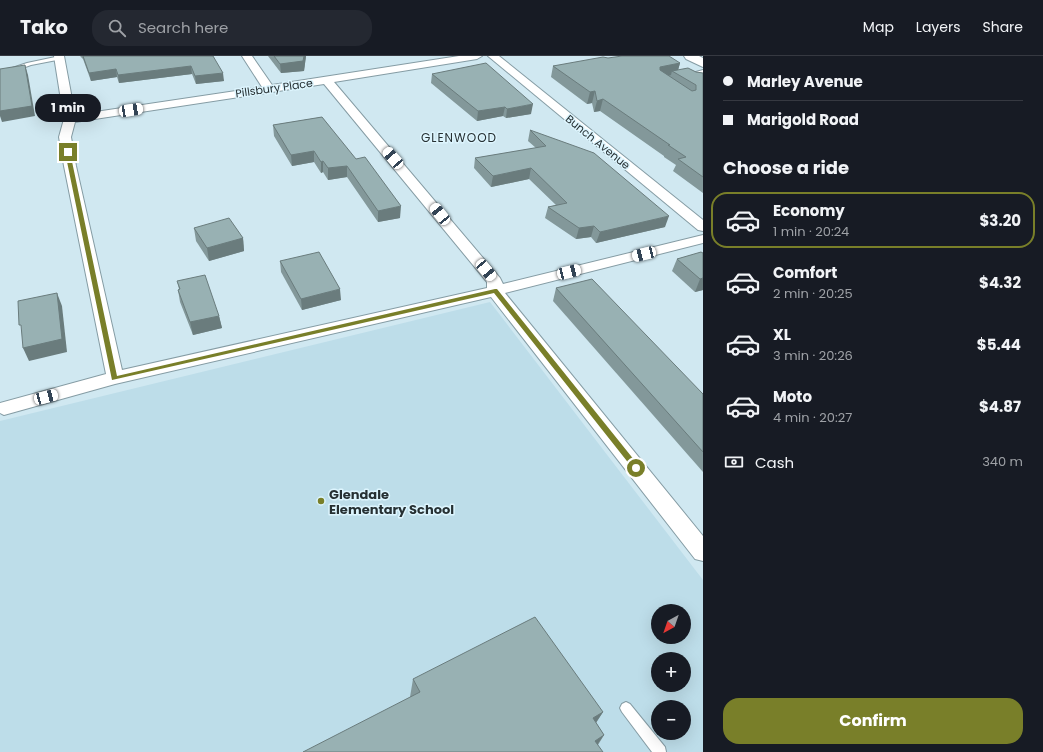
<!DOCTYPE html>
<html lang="en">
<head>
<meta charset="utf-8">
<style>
  body { margin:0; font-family:Poppins,sans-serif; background:#242831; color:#f1f3f6; height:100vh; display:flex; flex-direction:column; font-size:15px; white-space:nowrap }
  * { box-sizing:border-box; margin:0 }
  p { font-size:13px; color:#9ea1a6 }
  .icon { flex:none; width:22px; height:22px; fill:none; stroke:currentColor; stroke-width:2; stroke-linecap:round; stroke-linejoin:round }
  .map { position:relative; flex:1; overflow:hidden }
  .drawer { display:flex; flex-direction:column; background:#171b24; width:340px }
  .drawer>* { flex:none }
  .guide { display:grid; align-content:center; height:88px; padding:0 20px; background:#171b24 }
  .needle { width:26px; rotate:220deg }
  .fabs { position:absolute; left:651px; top:548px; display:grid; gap:8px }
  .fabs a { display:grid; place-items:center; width:40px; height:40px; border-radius:50%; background:#171b24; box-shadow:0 4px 16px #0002; font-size:20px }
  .end { position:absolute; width:18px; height:18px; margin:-9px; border:5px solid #797f29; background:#fff; box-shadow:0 0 0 2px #fff }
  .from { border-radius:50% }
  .bubble { position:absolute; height:28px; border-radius:14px; background:#171b24; box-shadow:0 4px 16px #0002; font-size:13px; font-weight:700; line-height:28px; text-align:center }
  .car { position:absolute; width:12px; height:24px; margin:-12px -6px; border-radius:5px; box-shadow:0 0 3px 1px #0007; background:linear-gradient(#fff 24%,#345 0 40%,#fff 0 76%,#345 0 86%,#fff 0) }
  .guide b { display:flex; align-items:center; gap:14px; height:38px; font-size:15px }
  .guide b+b { border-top:1px solid #363941 }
  .guide i { width:10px; height:10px; background:#f1f3f6 }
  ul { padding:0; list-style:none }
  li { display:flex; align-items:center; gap:12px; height:56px; margin:0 8px 6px; padding:0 12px; border:2px solid transparent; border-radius:16px }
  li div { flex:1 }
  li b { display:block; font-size:15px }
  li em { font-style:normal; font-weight:700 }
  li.selected { border-color:#797f29 }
  li>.icon { width:36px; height:36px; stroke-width:1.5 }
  h2 { padding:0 20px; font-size:18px; line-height:48px }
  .pay { display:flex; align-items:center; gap:10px; height:44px; padding:0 20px; font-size:15px }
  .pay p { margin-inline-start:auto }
  .action { display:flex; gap:8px; margin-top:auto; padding:8px 20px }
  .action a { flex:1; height:46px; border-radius:16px; background:#797f29; color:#fff; font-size:16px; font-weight:700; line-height:46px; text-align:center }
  header { display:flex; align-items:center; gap:24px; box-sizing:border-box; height:56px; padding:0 20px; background:#171b24; border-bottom:1px solid #363941 }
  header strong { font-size:19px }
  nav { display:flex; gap:22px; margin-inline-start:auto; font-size:14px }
  .search { width:280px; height:36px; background:#242831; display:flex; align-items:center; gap:10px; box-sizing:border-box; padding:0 14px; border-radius:16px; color:#9ea1a6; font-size:15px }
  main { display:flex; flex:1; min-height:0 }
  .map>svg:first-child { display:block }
  .built { fill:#bddde9; fill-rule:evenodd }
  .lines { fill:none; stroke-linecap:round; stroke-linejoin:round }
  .lane-casing { stroke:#859ca4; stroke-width:2 }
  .street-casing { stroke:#859ca4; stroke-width:2 }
  .secondary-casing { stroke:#859ca4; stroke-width:2 }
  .lane { fill:#fff; fill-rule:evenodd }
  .street { fill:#fff; fill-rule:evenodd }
  .secondary { fill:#fff; fill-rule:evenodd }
  .wall { fill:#83989a }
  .shaded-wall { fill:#6a7c7d }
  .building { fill:#98b1b3; stroke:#6a7c7d }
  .route { fill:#797f29 }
  .poi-dot { fill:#797f29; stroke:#ddf5fe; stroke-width:1.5 }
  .labels { text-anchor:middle; stroke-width:3; stroke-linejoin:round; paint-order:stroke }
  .far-street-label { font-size:11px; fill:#263033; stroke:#ddf5fe }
  .far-neighbourhood-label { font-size:12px; letter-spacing:1px; fill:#263033; stroke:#ddf5fe }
  .poi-label { font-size:13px; font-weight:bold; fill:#263033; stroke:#ddf5fe; text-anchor:start }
</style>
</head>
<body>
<header>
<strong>Tako</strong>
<div class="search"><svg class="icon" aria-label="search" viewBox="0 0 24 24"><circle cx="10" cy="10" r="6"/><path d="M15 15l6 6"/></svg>Search here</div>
<nav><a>Map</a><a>Layers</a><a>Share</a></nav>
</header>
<main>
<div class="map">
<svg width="703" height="696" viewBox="0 0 703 696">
  <rect width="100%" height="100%" fill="#d0e8f1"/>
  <path class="built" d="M490,246L703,524V696H0V365ZM658,555H684V581H658ZM658,603H684V629H658ZM658,651H684V677H658Z"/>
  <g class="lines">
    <defs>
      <g id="lane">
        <path d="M60,0L62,1V3L31,9L0,20V16L27,7Z"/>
        <path d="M703,14V18L688,21L685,19Z"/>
        <path d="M626,646L630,648L665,691L666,696H652L622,656L620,652L622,648Z"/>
      </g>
      <g id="street">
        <path d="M54,0H64L75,59L262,31L242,0H252L272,29L459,0H482L477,3L334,26L500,222L503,228L703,179V187L505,237L703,480V505L695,503L491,241L115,328L4,359L0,357V347L106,318L64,110L59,81L64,63ZM324,28L487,226V232L122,314L76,110L71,81L75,66Z"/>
        <path d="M488,0H499L703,164V175L698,174Z"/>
      </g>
      <path id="secondary" d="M684,0H699L703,2V11L686,3Z"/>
    </defs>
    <use href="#lane" class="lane-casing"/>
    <use href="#street" class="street-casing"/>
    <use href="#secondary" class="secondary-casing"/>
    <use href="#lane" class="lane"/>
    <use href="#street" class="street"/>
    <use href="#secondary" class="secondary"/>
  </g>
  <g class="wall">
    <path d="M80,0H213L224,25L196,28L192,18L119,27L117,21L91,25L83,3Z"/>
    <path d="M268,0H306L304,15L281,17Z"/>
    <path d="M608,2L680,7L678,14L703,17V137L673,115L676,109L664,101V100L600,55L594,56L592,47L587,48L551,21L553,10Z"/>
    <path d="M432,18L531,58L506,62L503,60L477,65L431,27Z"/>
    <path d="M322,61L400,162L378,166L347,121L328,124L323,116L321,117L314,106L292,110L274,80L273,69Z"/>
    <path d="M530,74L665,171L596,187L591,181L576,183L545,162L548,151L556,149L529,123L491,131L474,112L475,102L536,92L528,85Z"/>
    <path d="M194,172L243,182L244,195L209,205L196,185Z"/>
    <path d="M703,197V234L695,236L672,215L677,203Z"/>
    <path d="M280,205L341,244L302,254L281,216Z"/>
    <path d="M177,225L219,260L222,272L193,279L180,246L178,234L179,233Z"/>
    <path d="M556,232L703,338V416L553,245Z"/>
    <path d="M413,623L603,656L596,667L604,679L598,689L410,641Z"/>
  </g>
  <g class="shaded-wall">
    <path d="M304,0H306L304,15L281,17L280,8Z"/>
    <path d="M680,7L677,18L672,15L671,19L657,23L660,11Z"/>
    <path d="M25,9L28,19L35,60L2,66L0,60V55Z"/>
    <path d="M191,10L192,18L119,27L118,19Z"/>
    <path d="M116,13L117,21L91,25L89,17Z"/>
    <path d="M223,17L224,25L196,28L195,20Z"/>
    <path d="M595,35L592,47L587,48L590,36Z"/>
    <path d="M603,43L600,55L594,56L597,45Z"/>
    <path d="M533,48L531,58L506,62L507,53Z"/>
    <path d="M505,51L503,60L477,65L478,55Z"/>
    <path d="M314,95V106L292,110L291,99Z"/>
    <path d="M323,105V116L321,117V106Z"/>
    <path d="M347,110V121L328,124V112Z"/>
    <path d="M531,112L529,123L491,131L493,120Z"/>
    <path d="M401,150L400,162L378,166V155Z"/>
    <path d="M669,160L665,171L596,187L600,176Z"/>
    <path d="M594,170L591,181L576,183L579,172Z"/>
    <path d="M243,182L244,195L209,205L207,192Z"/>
    <path d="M703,222V234L695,236L700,223Z"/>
    <path d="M340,233L341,244L302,254L301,243Z"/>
    <path d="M57,237L62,250L67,296L29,305L23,292Z"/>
    <path d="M219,260L222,272L193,279L190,266Z"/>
    <path d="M603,656L591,674L593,662Z"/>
    <path d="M604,679L592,696L595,685Z"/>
  </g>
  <g class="building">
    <path d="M83,0H213L223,17L195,20L191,10L118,19L116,13L89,17Z"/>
    <path d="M274,0H304L303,5L280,8Z"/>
    <path d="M622,0H669L680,7L660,11V14L692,35L696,34V29L672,15L688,12L696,16L703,17V121L678,103L686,101L668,89H670L603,43L597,45L595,35L590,36L553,10L603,1L608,2Z"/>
    <path d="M486,7L533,48L507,53L505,51L478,55L432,18Z"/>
    <path d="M25,9L32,50L0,55V13Z"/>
    <path d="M322,61L356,103L365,101L401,150L378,155L347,110L328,112L323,105L321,106L314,95L291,99L273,69Z"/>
    <path d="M530,74L594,97L669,160L600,176L594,170L579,172L548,151L567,147L531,112L493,120L475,102L546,90Z"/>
    <path d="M229,162L243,182L207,192L194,172Z"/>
    <path d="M319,196L340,233L301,243L280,205Z"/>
    <path d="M701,196L703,197V222L700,223L677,203Z"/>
    <path d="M205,219L219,260L190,266L178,234L180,233L177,225Z"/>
    <path d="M592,223L703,338V396L556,232Z"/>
    <path d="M57,237L62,283L23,292L21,269H19L18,245Z"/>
    <path d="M535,561L603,656L593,662L604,679L595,685L603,696H303L420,636L413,623Z"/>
  </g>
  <path class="route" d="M68,94L70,96L117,320L495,233H497L639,410V414H634L494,237L112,324L65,96Z"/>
  <circle class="poi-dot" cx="321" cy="445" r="4"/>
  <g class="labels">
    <g class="far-street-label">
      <text transform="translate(274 32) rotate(-8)" y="4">Pillsbury Place</text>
      <text transform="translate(598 86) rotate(39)" y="4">Bunch Avenue</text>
    </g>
    <g class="far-neighbourhood-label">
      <text x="459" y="86">GLENWOOD</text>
    </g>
    <g class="poi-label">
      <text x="329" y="443">Glendale<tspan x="329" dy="15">Elementary School</tspan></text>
    </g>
  </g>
</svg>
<div class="fabs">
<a><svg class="needle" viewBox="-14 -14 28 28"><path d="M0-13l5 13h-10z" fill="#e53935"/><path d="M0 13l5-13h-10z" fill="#9ea1a6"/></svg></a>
<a>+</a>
<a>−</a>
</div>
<i class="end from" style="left:636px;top:412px"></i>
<i class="end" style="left:68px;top:96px"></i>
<div class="bubble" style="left:35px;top:38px;width:66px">1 min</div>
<i class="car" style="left:131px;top:54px;rotate:81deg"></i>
<i class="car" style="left:393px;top:102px;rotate:319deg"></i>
<i class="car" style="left:440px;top:158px;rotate:321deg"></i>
<i class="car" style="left:644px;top:198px;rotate:256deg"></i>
<i class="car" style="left:486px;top:214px;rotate:140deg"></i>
<i class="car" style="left:569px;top:216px;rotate:76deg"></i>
<i class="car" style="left:46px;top:341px;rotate:75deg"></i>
</div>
<section class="drawer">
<div class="guide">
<b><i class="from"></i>Marley Avenue</b>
<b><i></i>Marigold Road</b>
</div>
<h2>Choose a ride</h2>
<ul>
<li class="selected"><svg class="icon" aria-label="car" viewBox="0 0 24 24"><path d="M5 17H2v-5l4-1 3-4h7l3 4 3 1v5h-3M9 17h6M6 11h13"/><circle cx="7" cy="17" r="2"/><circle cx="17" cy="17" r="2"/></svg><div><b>Economy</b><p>1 min · 20:24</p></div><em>$3.20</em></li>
<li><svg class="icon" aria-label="car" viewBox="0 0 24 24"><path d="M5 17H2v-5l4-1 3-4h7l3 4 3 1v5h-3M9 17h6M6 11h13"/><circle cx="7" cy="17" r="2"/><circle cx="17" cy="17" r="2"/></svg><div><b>Comfort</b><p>2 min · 20:25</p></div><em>$4.32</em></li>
<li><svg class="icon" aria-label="car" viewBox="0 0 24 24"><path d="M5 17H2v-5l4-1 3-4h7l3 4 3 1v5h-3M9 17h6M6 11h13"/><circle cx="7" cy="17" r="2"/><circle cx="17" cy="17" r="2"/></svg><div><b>XL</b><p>3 min · 20:26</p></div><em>$5.44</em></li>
<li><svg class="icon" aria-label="car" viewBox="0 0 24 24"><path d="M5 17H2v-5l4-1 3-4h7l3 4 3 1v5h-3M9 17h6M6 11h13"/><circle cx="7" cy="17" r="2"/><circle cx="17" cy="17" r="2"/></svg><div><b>Moto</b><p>4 min · 20:27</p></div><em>$4.87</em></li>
</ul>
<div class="pay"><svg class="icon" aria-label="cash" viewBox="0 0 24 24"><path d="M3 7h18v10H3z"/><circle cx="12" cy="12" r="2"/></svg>Cash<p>340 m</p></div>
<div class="action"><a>Confirm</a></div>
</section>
</main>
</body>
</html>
